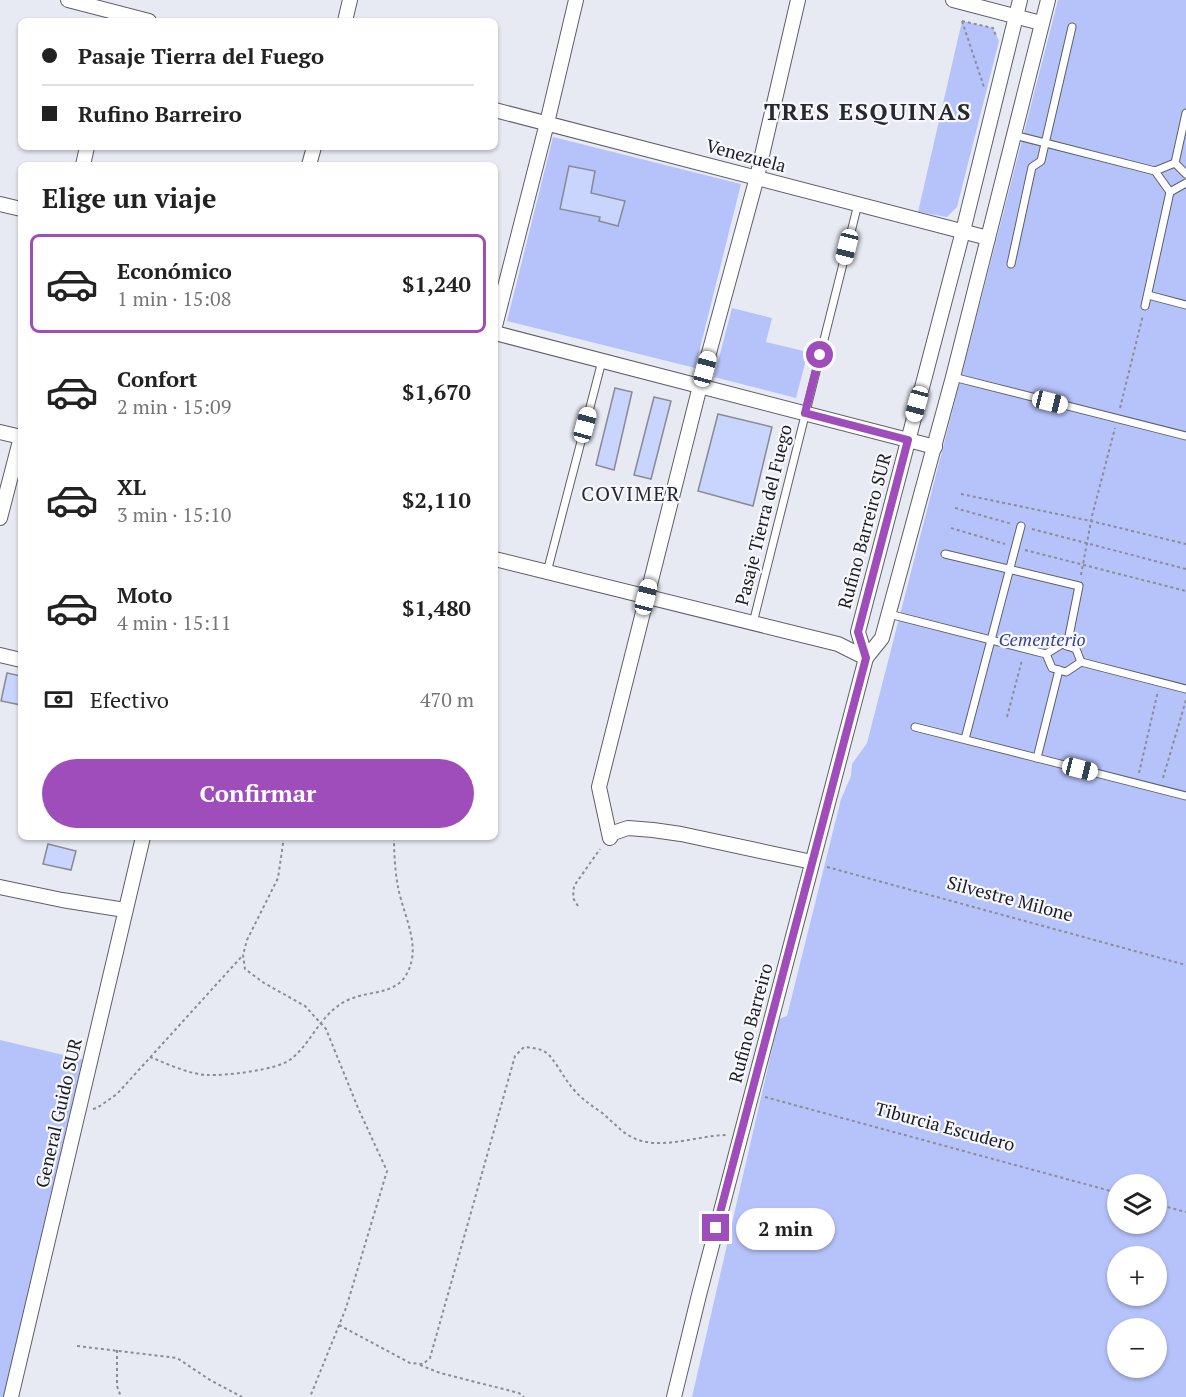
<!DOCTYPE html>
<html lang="es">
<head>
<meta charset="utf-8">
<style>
  body { margin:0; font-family:"PT Serif",serif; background:#f6f6f6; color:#222; height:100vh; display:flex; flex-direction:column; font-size:22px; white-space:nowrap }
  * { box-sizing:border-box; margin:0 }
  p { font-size:20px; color:#767676 }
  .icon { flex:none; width:33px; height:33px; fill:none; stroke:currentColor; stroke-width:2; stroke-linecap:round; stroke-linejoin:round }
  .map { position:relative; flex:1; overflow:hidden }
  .side { position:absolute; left:18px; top:162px; width:480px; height:678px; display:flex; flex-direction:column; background:#fff; border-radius:9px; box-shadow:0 2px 4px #0004 }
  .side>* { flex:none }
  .hud { position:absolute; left:18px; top:18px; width:480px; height:132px; border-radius:9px; box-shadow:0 2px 4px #0004; display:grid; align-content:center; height:132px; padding:0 24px; background:#fff }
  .controls { position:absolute; left:1107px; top:1174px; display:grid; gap:12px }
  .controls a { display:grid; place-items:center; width:60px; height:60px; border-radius:50%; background:#fff; box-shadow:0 2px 4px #0004; font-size:30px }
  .end { position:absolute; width:27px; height:27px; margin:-14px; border:8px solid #a04dbc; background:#fff; box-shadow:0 0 0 3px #fff }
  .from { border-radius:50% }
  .bubble { position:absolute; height:42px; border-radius:21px; background:#fff; box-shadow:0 2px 4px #0004; font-size:20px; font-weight:700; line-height:42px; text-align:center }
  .car { position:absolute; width:18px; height:36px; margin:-18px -9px; border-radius:8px; box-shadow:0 0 4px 2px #0007; background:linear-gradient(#fff 24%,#345 0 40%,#fff 0 76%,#345 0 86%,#fff 0) }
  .hud b { display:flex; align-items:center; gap:21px; height:57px; font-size:22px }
  .hud b+b { border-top:2px solid #e0e0e0 }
  .hud i { width:15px; height:15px; background:#222 }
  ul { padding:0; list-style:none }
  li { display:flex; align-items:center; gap:18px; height:99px; margin:0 12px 9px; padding:0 12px; border:3px solid transparent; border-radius:9px }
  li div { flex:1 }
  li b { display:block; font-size:22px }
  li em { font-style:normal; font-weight:700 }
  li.current { border-color:#a04dbc }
  li>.icon { width:54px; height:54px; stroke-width:1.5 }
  h2 { padding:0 24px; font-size:27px; line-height:72px }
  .pay { display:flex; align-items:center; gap:15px; height:66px; padding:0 24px; font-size:22px }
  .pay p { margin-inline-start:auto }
  .action { display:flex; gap:12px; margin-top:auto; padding:12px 24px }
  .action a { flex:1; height:69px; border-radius:36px; background:#a04dbc; color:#fff; font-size:24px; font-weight:700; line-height:69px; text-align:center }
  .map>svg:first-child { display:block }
  .green { fill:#b6c3fa; fill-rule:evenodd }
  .building { fill:#cad5ff; stroke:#898b92; stroke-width:1.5 }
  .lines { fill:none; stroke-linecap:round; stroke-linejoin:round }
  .service-casing { stroke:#5e6067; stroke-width:9 }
  .minor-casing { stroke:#5e6067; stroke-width:16 }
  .path { stroke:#8c8d93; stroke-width:2; stroke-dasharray:3 3; stroke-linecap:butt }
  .service { stroke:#fff; stroke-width:7 }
  .minor { stroke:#fff; stroke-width:14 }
  .route { stroke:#a04dbc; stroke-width:8 }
  .labels { text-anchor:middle; stroke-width:4.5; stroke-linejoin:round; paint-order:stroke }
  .street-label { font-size:18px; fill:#1b1c1f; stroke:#f6f8fe }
  .park-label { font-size:18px; font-style:italic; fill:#384290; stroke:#f6f8fe }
  .neighbourhood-label { font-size:20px; letter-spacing:1.5px; fill:#28292f; stroke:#f6f8fe }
  .district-label { font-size:24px; font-weight:bold; letter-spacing:1.5px; fill:#28292f; stroke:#f6f8fe }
</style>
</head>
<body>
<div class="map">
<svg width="1186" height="1397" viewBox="0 0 1186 1397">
  <rect width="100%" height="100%" fill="#e8eaf3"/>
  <g class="green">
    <path d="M1058,0H1186V1397H692L779,1019L787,1016L841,799L851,776L852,764L867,743ZM1118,1185H1156V1224H1118ZM1118,1257H1156V1296H1118ZM1118,1329H1156V1368H1118Z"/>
    <path d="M962,21L993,28L999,41L957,207L947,217L918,212Z"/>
    <path d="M553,137L741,184L695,368L507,321Z"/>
    <path d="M732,308L772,318L766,342L808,352L796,398L714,377Z"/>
    <path d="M0,1040L89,1061L11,1397H0Z"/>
  </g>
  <g class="building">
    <path d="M569,166L595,171L591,193L625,201L618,226L599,221L600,217L560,209Z"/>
    <path d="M615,388L632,392L614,470L596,465Z"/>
    <path d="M654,397L671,401L651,479L634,475Z"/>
    <path d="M718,414L772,427L753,506L698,491Z"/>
    <path d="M7,673L21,676V705L1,701Z"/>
    <path d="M48,844L76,851L71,870L43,864Z"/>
  </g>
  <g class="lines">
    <defs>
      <g id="service">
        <path d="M1014,135L1155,171L1175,163L1186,174"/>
        <path d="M1175,163L1186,113"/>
        <path d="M1155,171L1170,192L1186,183"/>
        <path d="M1011,264L1032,167L1041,161L1072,27"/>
        <path d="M1148,295L1186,305"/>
        <path d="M1145,306L1170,192"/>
        <path d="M953,377L1186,436"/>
        <path d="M945,554L1079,586L1067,646"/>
        <path d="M547,572L602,361"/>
        <path d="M889,614L1046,654L1052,668L1066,672L1081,662L1186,689"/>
        <path d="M753,623L858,204"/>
        <path d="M1046,654L1062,644L1076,649L1081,662"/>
        <path d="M915,727L1037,758L1059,670"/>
        <path d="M965,739L1021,526"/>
        <path d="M1037,758L1186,796"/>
      </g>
      <g id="minor">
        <path d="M68,0L149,21"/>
        <path d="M798,0L757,177L700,386L599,787L610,838L613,833L628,828L653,830L681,834L812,862"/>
        <path d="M953,0L1041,23"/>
        <path d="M345,21L350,0"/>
        <path d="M495,110L988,238"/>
        <path d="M83,165L87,147"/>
        <path d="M309,165L314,147"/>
        <path d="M0,204L21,209"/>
        <path d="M495,326L547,123L576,0"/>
        <path d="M495,333L935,447"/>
        <path d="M0,432L21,437"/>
        <path d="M0,518L21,437"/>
        <path d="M495,559L838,644L866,658"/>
        <path d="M0,655L21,660"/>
        <path d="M866,658L858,632L963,231L1020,0"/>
        <path d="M0,887L62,900L125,910"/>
        <path d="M11,1397L143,837"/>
        <path d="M674,1397L699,1295L866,658L882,638L953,377L1048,0"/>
      </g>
    </defs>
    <use href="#service" class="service-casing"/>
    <use href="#minor" class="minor-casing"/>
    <g class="path">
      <path d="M962,21L993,28L996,36"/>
      <path d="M962,21L984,87"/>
      <path d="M1120,408L1143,315"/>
      <path d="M961,494L1091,521L1186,544"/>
      <path d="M955,508L1012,524"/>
      <path d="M951,528L1005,544"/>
      <path d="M1032,529L1186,569"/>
      <path d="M1025,550L1186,591"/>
      <path d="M1081,575L1092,516L1115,428"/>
      <path d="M1007,717L1022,660"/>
      <path d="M1139,773L1158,691"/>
      <path d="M1163,778L1186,700"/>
      <path d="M284,837L278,878L247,940L243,955L245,969L264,983L305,1006L326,1029L358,1108L387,1171L346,1308L310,1397"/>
      <path d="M827,867L1186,965"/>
      <path d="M578,906L573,898L574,886L600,849"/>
      <path d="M150,1057C168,1064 188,1074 207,1075C225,1076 278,1070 291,1059C312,1043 320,1013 348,1000C374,988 404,998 412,959C416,936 402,909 398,887C395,871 394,853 394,837"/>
      <path d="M765,1097L1118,1193"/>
      <path d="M93,1109L97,1108L117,1094L243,955"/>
      <path d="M1156,1204L1186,1212"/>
      <path d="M339,1325L410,1363L423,1364L430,1358L515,1056L524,1047C533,1048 542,1048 549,1055C557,1064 563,1076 570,1085C579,1097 589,1104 601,1112C615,1123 623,1136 642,1141C669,1148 700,1135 728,1135"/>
      <path d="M77,1346L177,1358L210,1380L242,1397"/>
      <path d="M117,1350V1386L121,1397"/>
      <path d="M420,1365L440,1373L519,1393L524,1397"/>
    </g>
    <use href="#service" class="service"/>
    <use href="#minor" class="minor"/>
  </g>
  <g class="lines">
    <path class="route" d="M716,1228L866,658L858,632L908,440L805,413L820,355"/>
  </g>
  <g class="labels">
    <g class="street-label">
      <text transform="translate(746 156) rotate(15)" y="6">Venezuela</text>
      <text transform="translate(764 515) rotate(-76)" y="6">Pasaje Tierra del Fuego</text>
      <text transform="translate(865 531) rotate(-75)" y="6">Rufino Barreiro SUR</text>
      <text transform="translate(1010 899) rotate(15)" y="6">Silvestre Milone</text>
      <text transform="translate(751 1023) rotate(-75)" y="6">Rufino Barreiro</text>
      <text transform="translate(59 1113) rotate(-77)" y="6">General Guido SUR</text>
      <text transform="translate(945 1127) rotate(15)" y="6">Tiburcia Escudero</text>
    </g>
    <g class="park-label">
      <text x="1042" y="646">Cementerio</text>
    </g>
    <g class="neighbourhood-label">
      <text x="631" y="501">COVIMER</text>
    </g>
    <g class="district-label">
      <text x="868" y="120">TRES ESQUINAS</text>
    </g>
  </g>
</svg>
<div class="controls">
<a><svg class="icon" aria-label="layers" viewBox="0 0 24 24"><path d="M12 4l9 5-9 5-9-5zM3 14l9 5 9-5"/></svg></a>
<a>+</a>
<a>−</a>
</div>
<i class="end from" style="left:820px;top:355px"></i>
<i class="end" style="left:716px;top:1228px"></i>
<div class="bubble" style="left:736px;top:1208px;width:99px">2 min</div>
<i class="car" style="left:847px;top:247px;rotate:194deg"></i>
<i class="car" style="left:705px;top:369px;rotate:15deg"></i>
<i class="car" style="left:1050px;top:402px;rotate:104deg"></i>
<i class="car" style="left:917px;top:404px;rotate:195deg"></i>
<i class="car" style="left:585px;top:425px;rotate:15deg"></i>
<i class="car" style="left:646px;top:597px;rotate:14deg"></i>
<i class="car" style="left:1080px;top:769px;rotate:104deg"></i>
<div class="hud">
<b><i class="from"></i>Pasaje Tierra del Fuego</b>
<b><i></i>Rufino Barreiro</b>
</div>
<section class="side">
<h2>Elige un viaje</h2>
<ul>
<li class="current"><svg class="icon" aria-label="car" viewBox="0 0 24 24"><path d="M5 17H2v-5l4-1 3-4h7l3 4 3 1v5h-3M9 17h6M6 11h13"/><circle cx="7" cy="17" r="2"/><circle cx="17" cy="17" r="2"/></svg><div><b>Económico</b><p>1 min · 15:08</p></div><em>$1,240</em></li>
<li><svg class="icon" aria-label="car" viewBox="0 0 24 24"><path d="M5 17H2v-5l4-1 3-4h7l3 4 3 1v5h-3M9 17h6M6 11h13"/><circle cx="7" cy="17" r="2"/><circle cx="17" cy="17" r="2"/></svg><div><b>Confort</b><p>2 min · 15:09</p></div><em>$1,670</em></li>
<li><svg class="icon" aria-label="car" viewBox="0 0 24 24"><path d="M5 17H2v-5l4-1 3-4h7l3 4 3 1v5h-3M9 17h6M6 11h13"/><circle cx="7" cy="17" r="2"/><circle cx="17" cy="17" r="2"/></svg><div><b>XL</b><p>3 min · 15:10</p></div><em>$2,110</em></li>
<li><svg class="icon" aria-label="car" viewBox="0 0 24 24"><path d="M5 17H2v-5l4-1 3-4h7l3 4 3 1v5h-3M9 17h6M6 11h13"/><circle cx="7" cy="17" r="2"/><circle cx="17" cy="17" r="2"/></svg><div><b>Moto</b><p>4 min · 15:11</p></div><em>$1,480</em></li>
</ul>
<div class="pay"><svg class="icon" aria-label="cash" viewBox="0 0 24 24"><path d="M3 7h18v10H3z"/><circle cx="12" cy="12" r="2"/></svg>Efectivo<p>470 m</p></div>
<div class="action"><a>Confirmar</a></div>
</section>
</div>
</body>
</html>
